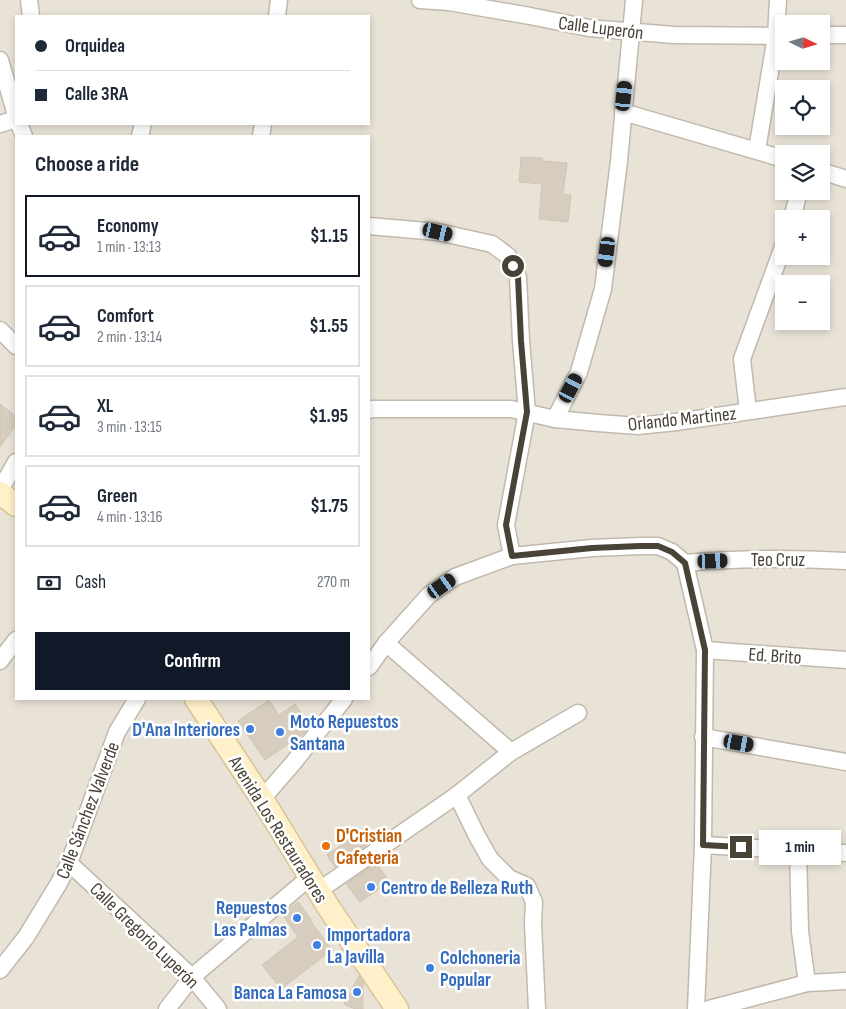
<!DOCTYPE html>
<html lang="en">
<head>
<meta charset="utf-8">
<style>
  body { margin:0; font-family:"Sofia Sans Condensed",sans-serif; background:#f6f6f7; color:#1f2937; height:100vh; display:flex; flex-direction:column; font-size:19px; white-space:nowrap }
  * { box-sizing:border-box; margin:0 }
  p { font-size:16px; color:#747a83 }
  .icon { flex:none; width:28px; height:28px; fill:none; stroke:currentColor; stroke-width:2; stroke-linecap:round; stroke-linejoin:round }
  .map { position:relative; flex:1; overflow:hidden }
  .details { position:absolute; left:15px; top:135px; width:355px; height:565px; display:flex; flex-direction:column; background:#fff; border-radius:0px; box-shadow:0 2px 8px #0003 }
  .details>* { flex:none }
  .hud { position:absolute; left:15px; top:15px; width:355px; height:110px; border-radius:0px; box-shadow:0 2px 8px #0003; display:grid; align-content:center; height:110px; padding:0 20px; background:#fff }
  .needle { width:32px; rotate:95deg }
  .tools { position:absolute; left:775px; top:15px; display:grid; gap:10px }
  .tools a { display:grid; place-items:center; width:55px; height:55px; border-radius:0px; background:#fff; box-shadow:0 2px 8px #0003; font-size:25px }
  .end { position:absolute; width:22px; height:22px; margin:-11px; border:6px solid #494237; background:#fff; box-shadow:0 0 0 2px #fff }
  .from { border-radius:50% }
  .bubble { position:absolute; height:35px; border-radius:0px; background:#fff; box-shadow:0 2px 8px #0003; font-size:16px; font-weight:700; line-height:35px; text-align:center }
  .car { position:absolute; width:15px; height:30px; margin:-15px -8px; border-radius:6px; box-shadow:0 0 4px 1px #0007; background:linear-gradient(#222 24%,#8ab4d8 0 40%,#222 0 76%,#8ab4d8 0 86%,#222 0) }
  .hud b { display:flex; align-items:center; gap:18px; height:48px; font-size:19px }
  .hud b+b { border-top:1px solid #e0e1e3 }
  .hud i { width:12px; height:12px; background:#1f2937 }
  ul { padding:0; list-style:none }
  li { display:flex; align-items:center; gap:15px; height:82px; margin:0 10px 8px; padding:0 10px; border:2px solid #e0e1e3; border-radius:0px }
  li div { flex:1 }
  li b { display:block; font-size:19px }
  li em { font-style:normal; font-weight:700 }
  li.current { border-color:#111827 }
  li>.icon { width:45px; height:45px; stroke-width:1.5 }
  h2 { padding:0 20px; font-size:22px; line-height:60px }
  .pay { display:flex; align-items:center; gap:12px; height:55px; padding:0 20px; font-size:19px }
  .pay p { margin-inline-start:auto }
  .cta { display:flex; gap:10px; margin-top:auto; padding:10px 20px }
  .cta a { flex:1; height:58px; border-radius:0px; background:#111827; color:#fff; font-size:20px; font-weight:700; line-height:58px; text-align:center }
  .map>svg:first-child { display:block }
  .residential { fill:#e9e3d7; fill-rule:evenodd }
  .building { fill:#d7cdbe; stroke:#d3c4b1 }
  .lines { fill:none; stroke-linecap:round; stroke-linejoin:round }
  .street-casing { stroke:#c1b9ab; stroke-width:19 }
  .secondary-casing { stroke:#d7c597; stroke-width:25 }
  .street { stroke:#fff; stroke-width:16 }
  .secondary { stroke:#fff0c9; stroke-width:22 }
  .route { stroke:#494237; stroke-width:6 }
  .shop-dot { fill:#3f7fe0; stroke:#fff; stroke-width:2 }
  .food-dot { fill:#e8710a; stroke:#fff; stroke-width:2 }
  .labels { text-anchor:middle; stroke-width:5; stroke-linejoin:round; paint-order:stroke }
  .street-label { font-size:19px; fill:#494237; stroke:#fff }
  .shop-label { font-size:19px; font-weight:bold; fill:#366cbe; stroke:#fff; text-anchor:start }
  .food-label { font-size:19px; font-weight:bold; fill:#c56008; stroke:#fff; text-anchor:start }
</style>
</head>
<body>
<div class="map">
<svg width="846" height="1009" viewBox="0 0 846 1009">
  <rect width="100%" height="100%" fill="#f5f1e9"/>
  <path class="residential" d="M0,0H846V1009H0ZM16,16H369V124H16ZM784,24H821V61H784ZM784,89H821V126H784ZM16,136H369V699H16ZM784,154H821V191H784ZM784,219H821V256H784ZM784,284H821V321H784Z"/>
  <g class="building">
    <path d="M521,157L542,158V161L567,163L563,194L571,195L568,222L539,219L542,184L519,182Z"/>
    <path d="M0,404L16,416V425L0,447Z"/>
    <path d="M269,700L279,715L295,704L310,726L304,733L265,760L238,721Z"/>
    <path d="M360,832L368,844L335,867L327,855Z"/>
    <path d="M376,863L390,882L360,902L346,884Z"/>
    <path d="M298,902L312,921L311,922L332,950L281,989L262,965L298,937L282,914Z"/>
    <path d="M359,976L363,981V1009H355L344,1004Z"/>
  </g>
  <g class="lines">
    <defs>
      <g id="street">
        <path d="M29,0L31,16"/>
        <path d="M420,0L449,2L530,16L589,28L674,35L784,36"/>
        <path d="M277,16L279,0"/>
        <path d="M821,35H846"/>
        <path d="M0,60L16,115"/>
        <path d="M623,112L784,159"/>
        <path d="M0,124L16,119"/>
        <path d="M19,124L24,136"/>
        <path d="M140,136L143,124"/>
        <path d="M261,136L263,124"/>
        <path d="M757,150L776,36L778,0"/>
        <path d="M821,171L846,179"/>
        <path d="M792,219L799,191"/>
        <path d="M369,226L438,232L492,244L508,256L518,277L521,341L527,412L506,525L512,556"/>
        <path d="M0,330L16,346"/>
        <path d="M369,410L371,409H511L555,419L598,423L638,426L676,422L846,397"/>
        <path d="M748,411L742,359L784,244"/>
        <path d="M555,419L579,372L603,289L619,161L634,0"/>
        <path d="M0,490L16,462"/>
        <path d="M685,563L705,650L703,845L696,1009"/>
        <path d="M386,643L511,752"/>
        <path d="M705,650L846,660"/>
        <path d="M0,661L16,640"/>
        <path d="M369,667L386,643L429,595L455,577L512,556L592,548L640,546H658L672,552L685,563C739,558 792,558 846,561"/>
        <path d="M703,737L846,762"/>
        <path d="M457,795L477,836L490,859L509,878L527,886L534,902L533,923L537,1009"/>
        <path d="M262,799L294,762L344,699"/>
        <path d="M703,845L846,853"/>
        <path d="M798,850L800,931L807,983"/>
        <path d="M69,863L192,977L218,1009"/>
        <path d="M318,891L457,795L511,752L578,713"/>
        <path d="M0,970L26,937L59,883L69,863L117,732L137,699"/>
        <path d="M167,1009L192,977L310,877"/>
        <path d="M709,1009L807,983L846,981"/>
      </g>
      <g id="secondary">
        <path d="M0,493L16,505"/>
        <path d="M196,699L262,799L329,908L397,1009"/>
      </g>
    </defs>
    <use href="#street" class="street-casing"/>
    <use href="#secondary" class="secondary-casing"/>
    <use href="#street" class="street"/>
    <use href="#secondary" class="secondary"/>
  </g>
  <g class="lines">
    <path class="route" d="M513,266L518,277L521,341L527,412L506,525L512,556L592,548L640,546H658L672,552L685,563L705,650L703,845L741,847"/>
  </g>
  <g class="shop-dot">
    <circle cx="250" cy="729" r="5"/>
    <circle cx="280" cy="732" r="5"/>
    <circle cx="371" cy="887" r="5"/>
    <circle cx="297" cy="918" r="5"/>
    <circle cx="317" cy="945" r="5"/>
    <circle cx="430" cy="968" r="5"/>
    <circle cx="357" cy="992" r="5"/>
  </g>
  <circle class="food-dot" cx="326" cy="846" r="5"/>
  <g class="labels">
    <g class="street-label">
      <text transform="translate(601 27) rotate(7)" y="7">Calle Luperón</text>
      <text transform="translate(682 418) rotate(-6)" y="7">Orlando Martinez</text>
      <text x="778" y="566">Teo Cruz</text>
      <text transform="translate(775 655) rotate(4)" y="7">Ed. Brito</text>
      <text transform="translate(87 810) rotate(-69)" y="7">Calle Sánchez Valverde</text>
      <text transform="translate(279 829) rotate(58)" y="7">Avenida Los Restauradores</text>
      <text transform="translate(145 935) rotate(44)" y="7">Calle Gregorio Luperón</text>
    </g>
    <g class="shop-label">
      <text x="290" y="728">Moto Repuestos<tspan x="290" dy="22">Santana</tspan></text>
      <text x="240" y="736" text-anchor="end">D'Ana Interiores</text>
      <text x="381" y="894">Centro de Belleza Ruth</text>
      <text x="287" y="914" text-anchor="end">Repuestos<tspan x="287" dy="22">Las Palmas</tspan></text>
      <text x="327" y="941">Importadora<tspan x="327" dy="22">La Javilla</tspan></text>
      <text x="440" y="964">Colchoneria<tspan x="440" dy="22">Popular</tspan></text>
      <text x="347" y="999" text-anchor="end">Banca La Famosa</text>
    </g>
    <g class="food-label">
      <text x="336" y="842">D'Cristian<tspan x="336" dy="22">Cafeteria</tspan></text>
    </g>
  </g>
</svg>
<div class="tools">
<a><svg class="needle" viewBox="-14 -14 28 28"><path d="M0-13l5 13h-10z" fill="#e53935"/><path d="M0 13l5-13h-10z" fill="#747a83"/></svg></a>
<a><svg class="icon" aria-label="locate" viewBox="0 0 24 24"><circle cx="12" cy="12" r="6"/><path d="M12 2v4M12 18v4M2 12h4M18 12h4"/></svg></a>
<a><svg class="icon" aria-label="layers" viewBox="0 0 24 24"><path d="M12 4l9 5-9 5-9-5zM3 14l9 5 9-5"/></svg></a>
<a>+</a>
<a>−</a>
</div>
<i class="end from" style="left:513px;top:266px"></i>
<i class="end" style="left:741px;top:847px"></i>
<div class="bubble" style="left:759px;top:830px;width:82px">1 min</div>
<i class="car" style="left:624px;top:96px;rotate:6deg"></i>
<i class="car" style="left:438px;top:232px;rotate:103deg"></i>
<i class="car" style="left:607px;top:252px;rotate:187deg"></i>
<i class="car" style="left:571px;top:388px;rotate:28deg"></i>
<i class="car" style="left:713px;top:561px;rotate:88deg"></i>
<i class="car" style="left:442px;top:586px;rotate:55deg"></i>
<i class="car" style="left:739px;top:743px;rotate:100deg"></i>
<div class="hud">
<b><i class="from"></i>Orquidea</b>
<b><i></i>Calle 3RA</b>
</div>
<section class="details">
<h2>Choose a ride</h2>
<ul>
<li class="current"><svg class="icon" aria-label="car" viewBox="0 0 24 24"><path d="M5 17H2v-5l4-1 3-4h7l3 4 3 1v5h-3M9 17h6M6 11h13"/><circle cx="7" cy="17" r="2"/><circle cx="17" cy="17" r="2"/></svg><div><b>Economy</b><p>1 min · 13:13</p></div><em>$1.15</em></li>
<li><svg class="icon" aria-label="car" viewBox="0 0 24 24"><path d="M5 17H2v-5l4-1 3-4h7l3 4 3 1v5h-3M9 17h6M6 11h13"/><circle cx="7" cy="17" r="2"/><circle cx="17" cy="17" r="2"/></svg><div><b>Comfort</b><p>2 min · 13:14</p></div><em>$1.55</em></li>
<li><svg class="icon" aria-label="car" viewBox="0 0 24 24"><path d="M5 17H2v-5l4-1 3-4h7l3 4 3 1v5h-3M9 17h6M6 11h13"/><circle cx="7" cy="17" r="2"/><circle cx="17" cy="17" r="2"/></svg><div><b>XL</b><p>3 min · 13:15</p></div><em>$1.95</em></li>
<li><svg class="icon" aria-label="car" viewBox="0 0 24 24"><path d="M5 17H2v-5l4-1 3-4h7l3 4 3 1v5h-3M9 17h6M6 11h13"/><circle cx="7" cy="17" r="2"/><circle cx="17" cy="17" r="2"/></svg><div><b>Green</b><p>4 min · 13:16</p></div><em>$1.75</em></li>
</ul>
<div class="pay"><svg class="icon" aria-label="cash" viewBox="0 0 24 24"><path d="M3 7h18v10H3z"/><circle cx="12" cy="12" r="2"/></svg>Cash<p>270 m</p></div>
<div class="cta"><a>Confirm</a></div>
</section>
</div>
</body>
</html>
